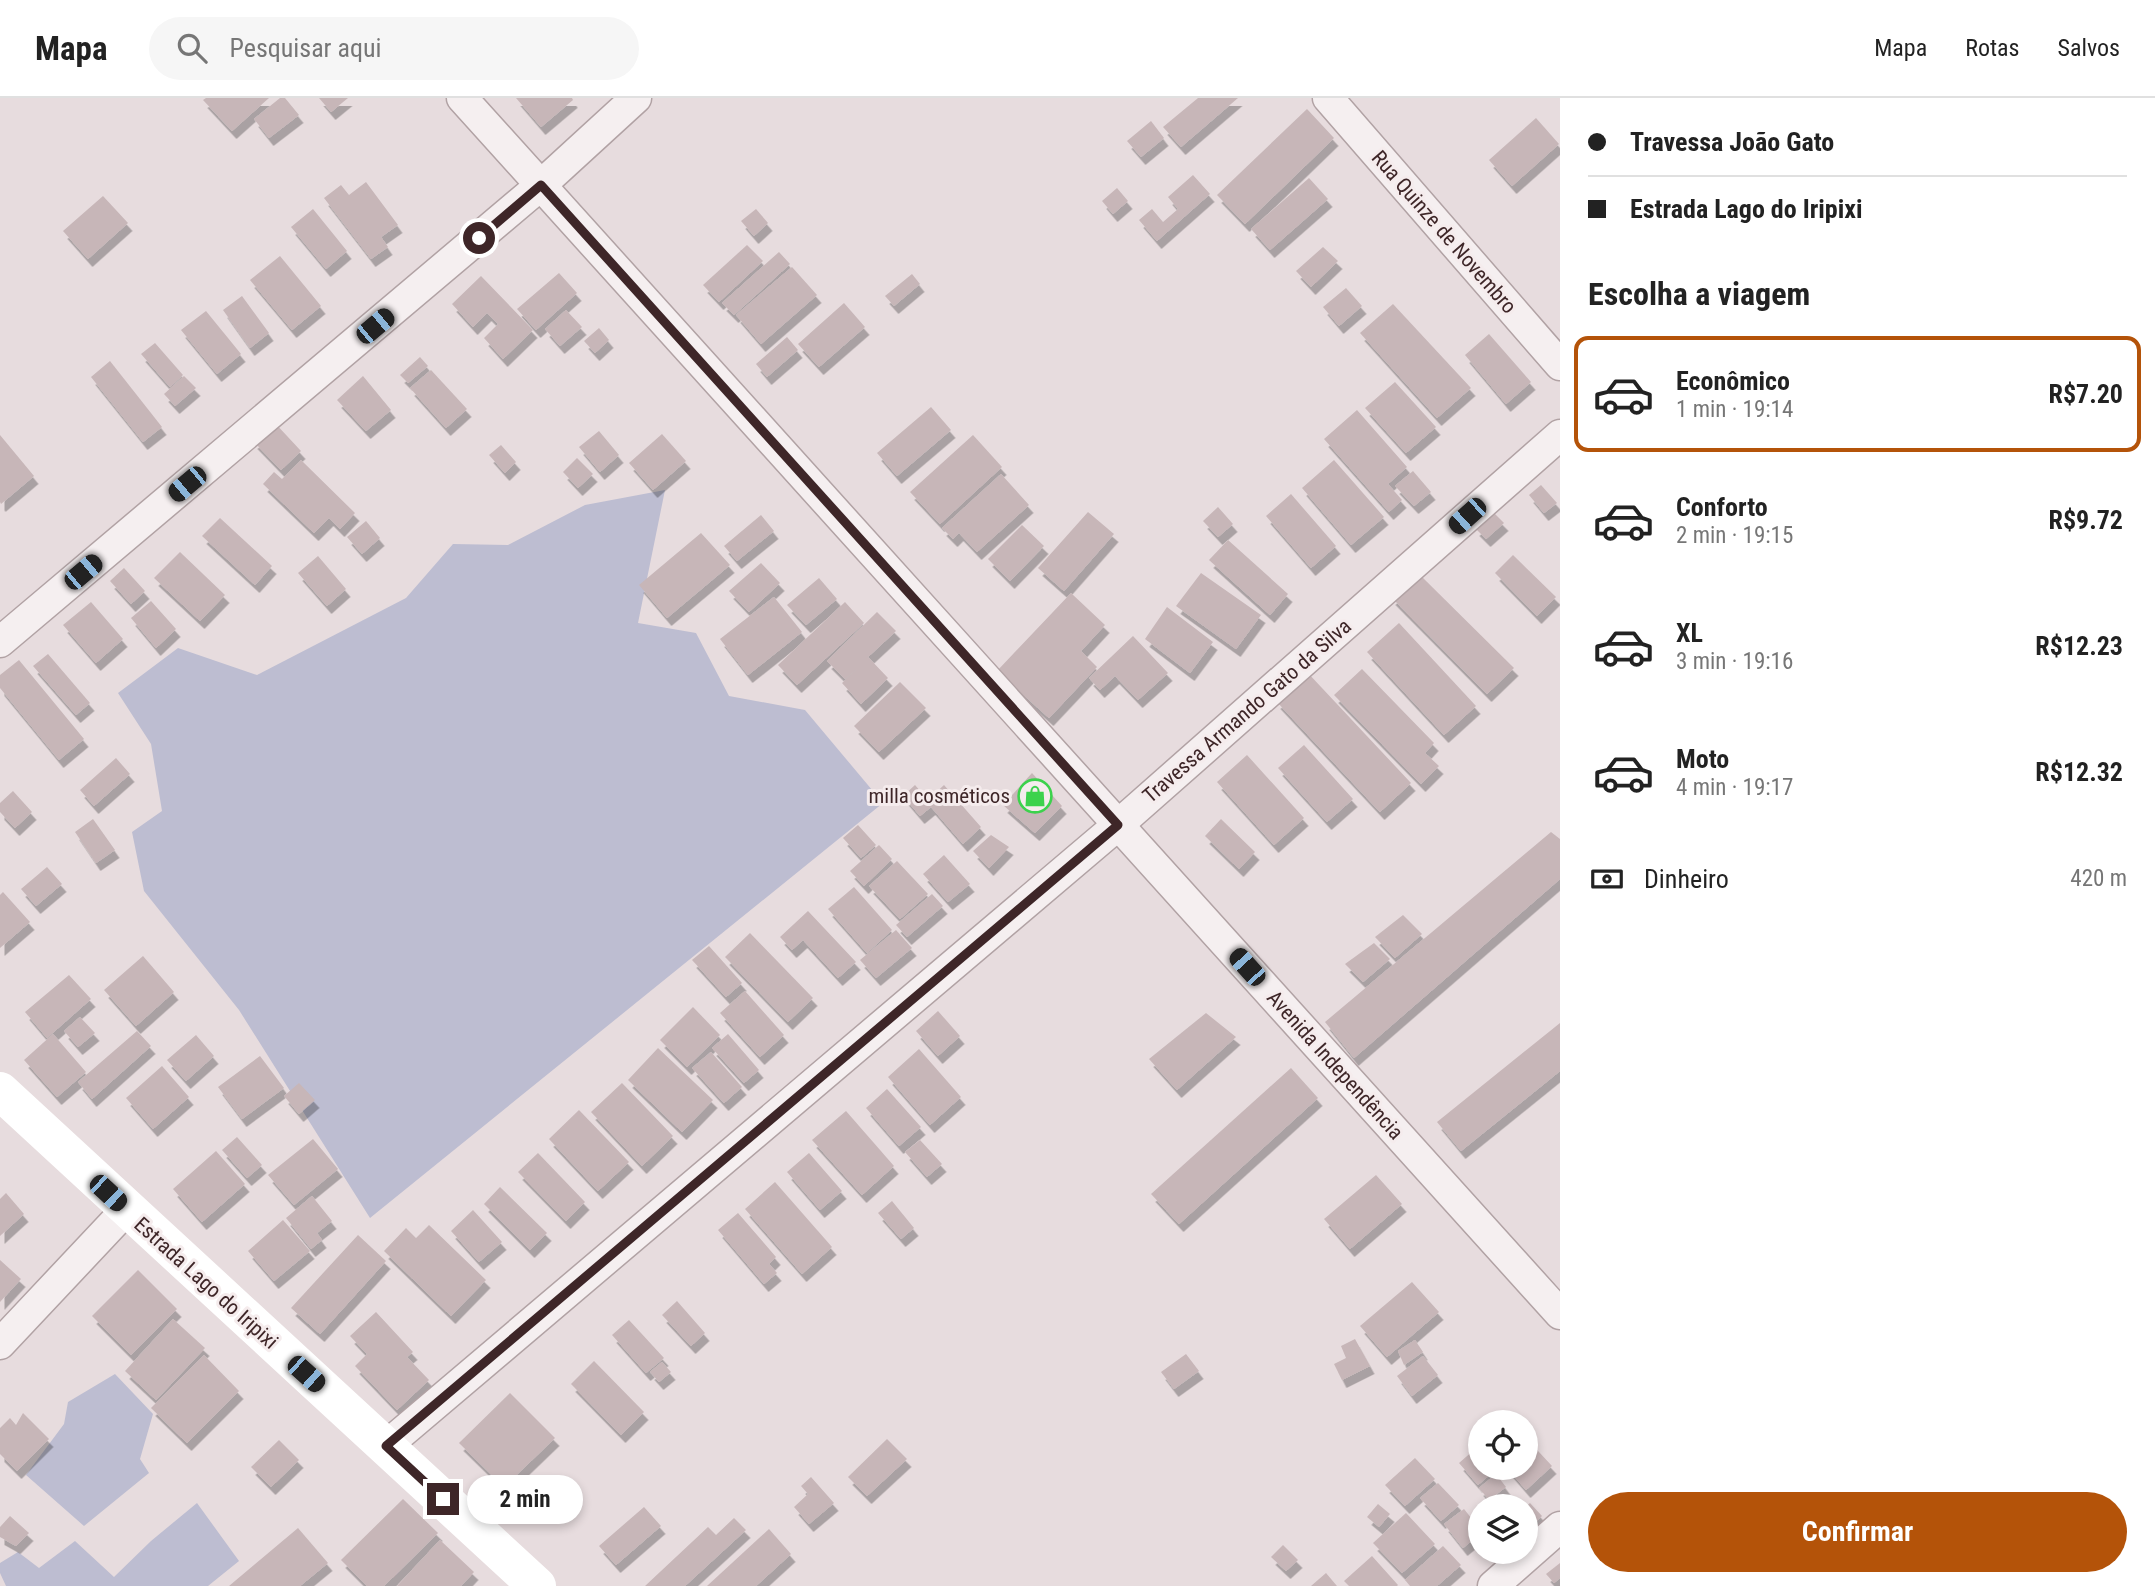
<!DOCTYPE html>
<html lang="pt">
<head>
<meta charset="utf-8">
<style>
  body { margin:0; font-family:"Roboto Condensed",sans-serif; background:#f6f6f6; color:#222; height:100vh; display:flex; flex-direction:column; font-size:26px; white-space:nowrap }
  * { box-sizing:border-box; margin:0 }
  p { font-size:23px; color:#767676 }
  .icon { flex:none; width:38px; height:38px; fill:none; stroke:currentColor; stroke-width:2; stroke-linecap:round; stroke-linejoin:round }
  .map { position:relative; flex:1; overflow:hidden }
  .drawer { display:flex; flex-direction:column; background:#fff; width:595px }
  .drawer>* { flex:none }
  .top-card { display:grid; align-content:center; height:154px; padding:0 28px; background:#fff }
  .controls { position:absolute; left:1468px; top:1312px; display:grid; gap:14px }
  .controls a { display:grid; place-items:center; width:70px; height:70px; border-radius:50%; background:#fff; box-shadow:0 4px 10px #0003; font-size:35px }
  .end { position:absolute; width:32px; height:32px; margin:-16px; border:9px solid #3e2628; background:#fff; box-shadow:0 0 0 4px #fff }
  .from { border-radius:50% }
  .bubble { position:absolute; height:49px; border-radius:24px; background:#fff; box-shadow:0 4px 10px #0003; font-size:23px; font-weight:700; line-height:49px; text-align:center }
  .car { position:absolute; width:21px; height:42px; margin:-21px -10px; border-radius:9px; box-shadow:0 0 5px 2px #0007; background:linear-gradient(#222 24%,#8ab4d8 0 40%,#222 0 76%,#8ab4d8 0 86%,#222 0) }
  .top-card b { display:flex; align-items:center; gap:24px; height:66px; font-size:26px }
  .top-card b+b { border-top:2px solid #e0e0e0 }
  .top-card i { width:18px; height:18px; background:#222 }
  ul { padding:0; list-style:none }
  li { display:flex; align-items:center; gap:21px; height:116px; margin:0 14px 10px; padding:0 14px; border:4px solid transparent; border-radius:14px }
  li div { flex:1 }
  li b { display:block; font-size:26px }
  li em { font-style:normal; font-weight:700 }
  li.active { border-color:#b45309 }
  li>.icon { width:63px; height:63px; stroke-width:1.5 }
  h2 { padding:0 28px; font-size:32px; line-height:84px }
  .pay { display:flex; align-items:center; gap:18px; height:77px; padding:0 28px; font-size:26px }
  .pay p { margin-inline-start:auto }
  .action { display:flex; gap:14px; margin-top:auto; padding:14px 28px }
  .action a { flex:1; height:80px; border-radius:42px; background:#b45309; color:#fff; font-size:28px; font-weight:700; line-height:80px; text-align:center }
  header { display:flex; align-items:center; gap:42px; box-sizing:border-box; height:98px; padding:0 35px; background:#fff; border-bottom:2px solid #e0e0e0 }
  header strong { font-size:33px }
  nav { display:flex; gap:38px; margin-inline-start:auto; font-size:24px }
  .search { width:490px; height:63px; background:#f6f6f6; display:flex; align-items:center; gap:18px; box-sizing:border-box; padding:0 24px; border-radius:38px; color:#767676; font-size:26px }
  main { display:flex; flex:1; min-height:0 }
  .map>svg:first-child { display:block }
  .green { fill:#bdbdd1 }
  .building { fill:#c7b6b8; filter:url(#shadow) }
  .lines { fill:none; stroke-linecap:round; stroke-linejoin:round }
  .street-casing { stroke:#b1a2a4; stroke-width:33 }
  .street { stroke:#f5eff0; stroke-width:30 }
  .secondary { stroke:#fff; stroke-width:38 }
  .route { stroke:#3e2628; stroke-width:9 }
  .labels { text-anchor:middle; stroke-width:6; stroke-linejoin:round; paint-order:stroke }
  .street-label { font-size:21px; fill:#3e2628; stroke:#f5eced }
  .poi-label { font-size:21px; fill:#3e2628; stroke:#f5eced; text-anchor:end }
</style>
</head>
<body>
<header>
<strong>Mapa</strong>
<div class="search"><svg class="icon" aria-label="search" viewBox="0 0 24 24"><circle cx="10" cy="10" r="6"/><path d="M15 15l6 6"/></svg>Pesquisar aqui</div>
<nav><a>Mapa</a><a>Rotas</a><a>Salvos</a></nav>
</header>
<main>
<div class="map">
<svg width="1560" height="1488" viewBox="0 0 1560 1488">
  <defs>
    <filter id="shadow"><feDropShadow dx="4.5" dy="8" stdDeviation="0" flood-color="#0004"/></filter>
  </defs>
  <rect width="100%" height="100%" fill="#e7dcde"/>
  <g class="green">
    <path d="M665,392L638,525L696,535L729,598L805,612L883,705L370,1120L239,912L144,793L132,734L162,713L151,646L118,595L178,550L257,577L406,500L453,446L508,447L585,407Z"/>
    <path d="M115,1276L153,1316L140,1361L149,1375L84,1428L26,1377L64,1326L68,1304Z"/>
    <path d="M197,1405L239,1463L208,1488H6L0,1475V1465L18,1454L39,1470L75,1443L114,1479L151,1443Z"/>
  </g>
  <g class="building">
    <path d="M206,0H269L232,33L203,2Z"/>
    <path d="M280,0H285L299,17L269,40L254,21Z"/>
    <path d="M319,0H348L331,14Z"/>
    <path d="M516,0H572L573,2L541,29Z"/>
    <path d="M1198,0H1238L1181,49L1163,29Z"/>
    <path d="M1307,11L1334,40L1245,126L1217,97Z"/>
    <path d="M1536,20L1559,46L1512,88L1489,62Z"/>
    <path d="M1151,23L1164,40L1141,59L1127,43Z"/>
    <path d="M1193,77L1210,96L1157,143L1139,122L1152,111L1163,124L1178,111L1168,99Z"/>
    <path d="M1309,80L1328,101L1270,152L1251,131Z"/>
    <path d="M366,84L398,127L381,139L388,149L371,161L324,100L341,87L349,97Z"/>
    <path d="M1117,90L1128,103L1113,116L1102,103Z"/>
    <path d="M103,98L128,125L88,161L63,133Z"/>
    <path d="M313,111L347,153L326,171L291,129Z"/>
    <path d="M756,111L768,125L754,138L741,123Z"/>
    <path d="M747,147L763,163L719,204L703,187Z"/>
    <path d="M1323,149L1338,163L1311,189L1296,173Z"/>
    <path d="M779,154L790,166L734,217L722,205Z"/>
    <path d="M280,158L321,208L292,232L250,182Z"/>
    <path d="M792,169L817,197L761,246L736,217Z"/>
    <path d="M559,175L577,195L536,232L517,211Z"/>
    <path d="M912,176L920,186L894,208L885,198Z"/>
    <path d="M481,178L533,232L503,261L484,240L498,226L487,215L473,229L452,206Z"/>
    <path d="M1346,190L1362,208L1339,228L1323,209Z"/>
    <path d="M242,198L269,235L250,250L223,212Z"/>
    <path d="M844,205L865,229L819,269L798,246Z"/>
    <path d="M1393,206L1471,290L1437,320L1360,235Z"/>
    <path d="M566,212L582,229L560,248L545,231Z"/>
    <path d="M206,213L241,256L217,276L181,232Z"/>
    <path d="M599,230L609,242L595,255L584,243Z"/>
    <path d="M1489,236L1531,284L1506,306L1465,257Z"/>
    <path d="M787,239L798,252L767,279L756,266Z"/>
    <path d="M155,245L183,277L170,289L141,256Z"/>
    <path d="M420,259L428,268L408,285L400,277Z"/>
    <path d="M110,263L162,329L143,344L91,279Z"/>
    <path d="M431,272L467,311L446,330L410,290Z"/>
    <path d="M184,278L196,290L175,308L164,296Z"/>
    <path d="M363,278L391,312L366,333L337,302Z"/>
    <path d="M1395,284L1436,329L1406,355L1365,310Z"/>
    <path d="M931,309L951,332L897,378L877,355Z"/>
    <path d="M1357,312L1407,369L1388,386L1402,402L1389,414L1324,341Z"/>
    <path d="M274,324L301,353L281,372L253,343Z"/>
    <path d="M599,333L619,357L600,374L579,349Z"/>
    <path d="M662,336L686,363L653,392L629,365Z"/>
    <path d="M0,337L34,378L1,406L0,404Z"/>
    <path d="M973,337L1002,369L940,426L910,394Z"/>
    <path d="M501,347L516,364L505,375L489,357Z"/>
    <path d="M577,360L593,376L578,390L563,374Z"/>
    <path d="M301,362L355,415L340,431L329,420L314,435L263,386L274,374L282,381Z"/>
    <path d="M1334,362L1384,419L1351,447L1302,390Z"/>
    <path d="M1413,373L1431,394L1414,408L1395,388Z"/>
    <path d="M1001,376L1029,407L977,454L959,435L953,441L942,430Z"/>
    <path d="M1541,387L1557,405L1544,415L1529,397Z"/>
    <path d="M1291,396L1336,448L1311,470L1266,418Z"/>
    <path d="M1218,409L1233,426L1218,439L1203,423Z"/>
    <path d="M1088,414L1114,436L1064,493L1038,470Z"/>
    <path d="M1493,414L1504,425L1486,441L1475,430Z"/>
    <path d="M761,417L774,433L737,463L724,448Z"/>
    <path d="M220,420L272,468L255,487L202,438Z"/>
    <path d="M366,423L380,440L362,456L347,439Z"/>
    <path d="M1022,427L1044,448L1010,483L988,461Z"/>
    <path d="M701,435L730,467L667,520L639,487Z"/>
    <path d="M1228,442L1288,496L1270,517L1209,462Z"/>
    <path d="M180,454L225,497L200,523L154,480Z"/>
    <path d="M1513,457L1556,499L1537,518L1495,475Z"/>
    <path d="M318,458L346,491L327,508L298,475Z"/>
    <path d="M761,465L780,485L749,514L729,493Z"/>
    <path d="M124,470L145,493L131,506L110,483Z"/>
    <path d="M1417,474L1514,570L1487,596L1391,499Z"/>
    <path d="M1201,475L1261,517L1236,551L1176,508Z"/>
    <path d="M819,480L837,501L806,527L787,507Z"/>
    <path d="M1071,495L1105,527L1081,553L1097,569L1049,620L997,573Z"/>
    <path d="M774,499L802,534L748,577L720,541Z"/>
    <path d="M151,503L176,531L156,550L131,520Z"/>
    <path d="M91,504L123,541L96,565L63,527Z"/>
    <path d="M845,504L864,525L797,587L778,567Z"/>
    <path d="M1167,509L1213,544L1190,575L1145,541Z"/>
    <path d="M877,514L896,533L868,559L888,580L861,606L842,585L858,570L845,581L827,563Z"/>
    <path d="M1399,525L1476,608L1444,637L1367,554Z"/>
    <path d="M1133,538L1168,575L1138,602L1115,578L1100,592L1089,580Z"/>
    <path d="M48,556L90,605L76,617L33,568Z"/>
    <path d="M19,562L84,641L59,662L0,590V577Z"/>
    <path d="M1362,571L1434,645L1425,655L1439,668L1421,686L1334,597Z"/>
    <path d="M1307,574L1411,685L1380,714L1276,603Z"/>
    <path d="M900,584L926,610L879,654L854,628Z"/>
    <path d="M1304,647L1353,701L1327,724L1278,670Z"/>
    <path d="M1247,657L1304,720L1274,747L1217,684Z"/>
    <path d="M116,660L130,676L94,708L80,692Z"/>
    <path d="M1032,675L1062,708L1035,735L1003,707Z"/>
    <path d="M915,687L928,702L944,687L981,729L963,746L931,709L920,718L903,698Z"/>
    <path d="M13,693L32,714L15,730L0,714V705Z"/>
    <path d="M93,721L115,752L96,765L75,734Z"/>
    <path d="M1221,721L1255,754L1239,771L1205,738Z"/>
    <path d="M858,727L876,747L861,760L843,740Z"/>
    <path d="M1551,734L1560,741V781L1354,960L1325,924Z"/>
    <path d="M991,737L1009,749L989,770L973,753Z"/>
    <path d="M879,747L892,761L864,788L850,773Z"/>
    <path d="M944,757L970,786L948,804L923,776Z"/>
    <path d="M897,763L928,796L900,821L869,788Z"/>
    <path d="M47,769L62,786L36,808L21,791Z"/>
    <path d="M854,789L892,832L867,855L828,811Z"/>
    <path d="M3,794L30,824L0,850V797Z"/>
    <path d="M932,796L943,808L907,839L896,827Z"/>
    <path d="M808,813L856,864L838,880L803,842L792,852L780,839Z"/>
    <path d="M1403,817L1422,836L1395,860L1375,839Z"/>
    <path d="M896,832L912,850L876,880L860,862Z"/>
    <path d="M750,835L813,900L788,924L725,859Z"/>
    <path d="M1374,845L1390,861L1363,884L1345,866Z"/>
    <path d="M709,848L742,885L726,899L692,862Z"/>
    <path d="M143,858L174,894L136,928L104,892Z"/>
    <path d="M69,877L91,901L47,940L25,914Z"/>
    <path d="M745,893L784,937L760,959L720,915Z"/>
    <path d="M693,909L720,937L687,969L660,942Z"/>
    <path d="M938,913L960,938L938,958L916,933Z"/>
    <path d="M1206,915L1236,939L1177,992L1149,961Z"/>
    <path d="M80,919L95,935L78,949L64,933Z"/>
    <path d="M1560,925V973L1461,1053L1437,1024Z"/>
    <path d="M137,933L151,948L92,1001L78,984Z"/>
    <path d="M53,936L86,974L57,999L24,962Z"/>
    <path d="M728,936L759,972L744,985L712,950Z"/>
    <path d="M196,937L214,958L186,983L167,962Z"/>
    <path d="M658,950L713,1002L682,1034L628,982Z"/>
    <path d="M919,951L961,999L930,1027L888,979Z"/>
    <path d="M711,954L742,989L724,1005L692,970Z"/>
    <path d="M260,958L284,990L242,1021L218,989Z"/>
    <path d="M162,968L189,999L153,1031L126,1000Z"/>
    <path d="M1291,970L1318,1000L1179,1126L1151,1096Z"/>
    <path d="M299,985L315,1002L299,1016L284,998Z"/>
    <path d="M622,985L673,1038L642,1068L591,1014Z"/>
    <path d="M887,991L921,1029L899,1048L866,1010Z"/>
    <path d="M579,1012L629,1064L598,1093L549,1041Z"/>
    <path d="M846,1013L894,1068L862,1097L812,1042Z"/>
    <path d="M237,1039L262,1067L247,1080L222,1052Z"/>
    <path d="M313,1041L338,1071L294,1107L268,1077Z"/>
    <path d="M920,1042L942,1066L927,1079L905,1054Z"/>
    <path d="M216,1053L245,1086L202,1124L173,1091Z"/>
    <path d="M538,1055L585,1104L566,1123L518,1074Z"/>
    <path d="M809,1055L842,1093L820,1112L787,1074Z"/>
    <path d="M1376,1077L1402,1106L1350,1151L1324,1121Z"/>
    <path d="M775,1084L832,1149L802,1176L745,1111Z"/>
    <path d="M500,1089L547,1135L530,1152L484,1106Z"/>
    <path d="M6,1095L24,1116L0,1138V1101Z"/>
    <path d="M312,1098L332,1123L317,1135L322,1142L311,1151L286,1120Z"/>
    <path d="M892,1103L914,1130L901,1141L878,1115Z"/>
    <path d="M473,1112L502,1144L479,1164L451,1133Z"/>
    <path d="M738,1115L776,1159L769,1166L777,1175L764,1186L718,1132Z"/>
    <path d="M283,1122L310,1153L274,1183L248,1153Z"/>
    <path d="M429,1127L486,1182L451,1218L384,1153L406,1130L416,1140Z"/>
    <path d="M358,1137L386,1163L320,1236L291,1210Z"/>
    <path d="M0,1162L21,1181L0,1204Z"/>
    <path d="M138,1172L177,1211L131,1257L92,1218Z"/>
    <path d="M1412,1184L1439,1214L1387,1259L1360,1228Z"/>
    <path d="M677,1203L705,1235L691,1248L662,1217Z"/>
    <path d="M376,1214L413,1254L407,1259L429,1282L397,1312L355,1268L367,1256L350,1238Z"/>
    <path d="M173,1221L205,1250L156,1302L125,1273Z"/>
    <path d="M629,1222L664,1260L646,1275L612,1237Z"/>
    <path d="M1355,1241L1370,1268L1342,1282L1334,1266L1346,1260L1341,1248Z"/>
    <path d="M1415,1242L1423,1254L1404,1267L1398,1253Z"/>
    <path d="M1186,1256L1199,1273L1174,1291L1161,1274Z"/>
    <path d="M204,1257L239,1293L187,1345L151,1310Z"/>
    <path d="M1423,1258L1438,1277L1412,1298L1397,1278Z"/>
    <path d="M594,1263L644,1314L621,1337L571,1286Z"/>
    <path d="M662,1264L671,1274L659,1284L650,1274Z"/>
    <path d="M510,1295L555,1340L504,1389L459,1345Z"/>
    <path d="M23,1315L49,1341L17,1373L0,1356V1330L10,1320L16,1327Z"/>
    <path d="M1526,1340L1552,1368L1526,1392L1507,1370H1526Z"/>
    <path d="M887,1341L907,1361L867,1398L848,1379Z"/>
    <path d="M279,1342L299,1362L271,1389L251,1369Z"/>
    <path d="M1474,1352L1480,1359V1370H1490L1493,1374L1478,1387L1459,1365Z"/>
    <path d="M1415,1360L1435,1381L1405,1408L1385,1387Z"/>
    <path d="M1496,1376L1506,1389L1489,1402L1479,1390Z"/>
    <path d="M811,1379L834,1405L809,1426L794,1409L808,1396L801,1388Z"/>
    <path d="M1438,1385L1459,1407L1441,1423L1420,1400Z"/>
    <path d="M403,1401L438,1435L384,1488H367L341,1462Z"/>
    <path d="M1530,1405L1542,1418L1526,1434V1408Z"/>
    <path d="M1378,1406L1390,1416L1379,1429L1367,1419Z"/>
    <path d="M644,1409L661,1428L616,1467L599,1448Z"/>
    <path d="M1464,1411L1480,1431V1436L1463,1450L1444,1426Z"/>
    <path d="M1406,1415L1435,1446L1402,1475L1373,1445Z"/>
    <path d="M10,1418L29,1435L16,1448L0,1439V1429Z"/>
    <path d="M734,1420L746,1432L685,1488H645L708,1429L716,1437Z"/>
    <path d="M298,1430L328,1465L300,1488H229Z"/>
    <path d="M769,1431L791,1456L756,1488H707Z"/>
    <path d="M440,1442L474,1474L461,1488H397Z"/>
    <path d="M1283,1447L1298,1462L1286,1473L1271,1459Z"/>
    <path d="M1443,1448L1461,1467L1437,1488H1410L1405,1482Z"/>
    <path d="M1372,1458L1398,1487L1397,1488H1349L1344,1483Z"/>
    <path d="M1560,1465V1480L1554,1485L1546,1476Z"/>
    <path d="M1326,1475L1337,1488H1311Z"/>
  </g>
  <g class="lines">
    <defs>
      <g id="street">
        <path d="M462,0L1560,1216"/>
        <path d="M1328,0L1560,267"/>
        <path d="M0,544L541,87L636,0"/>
        <path d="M0,1246L126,1112"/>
        <path d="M386,1348L1118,727L1560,337"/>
        <path d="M1493,1488L1560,1429"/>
      </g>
    </defs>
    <use href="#street" class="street-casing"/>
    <use href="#street" class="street"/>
    <path class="secondary" d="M0,993L537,1488"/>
  </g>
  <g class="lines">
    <path class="route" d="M443,1401L386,1348L1118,727L541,87L479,140"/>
  </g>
  <defs>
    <symbol id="shop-ring" viewBox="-11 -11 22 22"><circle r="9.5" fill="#f5eced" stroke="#3cd24c" stroke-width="1.5"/><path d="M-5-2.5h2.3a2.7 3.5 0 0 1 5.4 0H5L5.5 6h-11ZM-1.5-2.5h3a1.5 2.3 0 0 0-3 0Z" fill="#3cd24c"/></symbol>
  </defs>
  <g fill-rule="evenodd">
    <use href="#shop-ring" x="1016" y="679" width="38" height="38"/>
  </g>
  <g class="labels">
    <g class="street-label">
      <text transform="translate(1444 134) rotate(49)" y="7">Rua Quinze de Novembro</text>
      <text transform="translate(1247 613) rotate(-41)" y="7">Travessa Armando Gato da Silva</text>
      <text transform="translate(1335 967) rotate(48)" y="7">Avenida Independência</text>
      <text transform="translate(206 1185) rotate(42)" y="7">Estrada Lago do Iripixi</text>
    </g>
    <g class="poi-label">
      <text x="1010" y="705">milla cosméticos</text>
    </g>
  </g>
</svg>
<div class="controls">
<a><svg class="icon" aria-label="locate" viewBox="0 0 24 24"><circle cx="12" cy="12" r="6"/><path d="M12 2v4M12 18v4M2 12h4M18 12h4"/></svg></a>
<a><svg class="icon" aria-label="layers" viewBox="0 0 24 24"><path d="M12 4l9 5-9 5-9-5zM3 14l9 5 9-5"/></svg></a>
</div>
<i class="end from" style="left:479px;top:140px"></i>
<i class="end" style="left:443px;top:1401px"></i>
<div class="bubble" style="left:467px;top:1377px;width:116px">2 min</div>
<i class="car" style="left:375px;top:228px;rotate:50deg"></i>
<i class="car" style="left:187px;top:386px;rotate:230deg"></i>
<i class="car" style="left:1467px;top:418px;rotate:228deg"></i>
<i class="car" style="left:83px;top:474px;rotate:50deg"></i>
<i class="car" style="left:1247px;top:869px;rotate:318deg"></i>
<i class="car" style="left:108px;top:1095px;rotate:133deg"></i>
<i class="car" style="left:306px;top:1276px;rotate:132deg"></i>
</div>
<section class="drawer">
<div class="top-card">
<b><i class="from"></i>Travessa João Gato</b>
<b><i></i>Estrada Lago do Iripixi</b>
</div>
<h2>Escolha a viagem</h2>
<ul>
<li class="active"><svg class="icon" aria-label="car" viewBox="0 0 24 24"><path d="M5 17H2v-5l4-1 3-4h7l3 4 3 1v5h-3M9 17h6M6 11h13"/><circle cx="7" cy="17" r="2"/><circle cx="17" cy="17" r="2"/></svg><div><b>Econômico</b><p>1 min · 19:14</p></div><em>R$7.20</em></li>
<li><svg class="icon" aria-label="car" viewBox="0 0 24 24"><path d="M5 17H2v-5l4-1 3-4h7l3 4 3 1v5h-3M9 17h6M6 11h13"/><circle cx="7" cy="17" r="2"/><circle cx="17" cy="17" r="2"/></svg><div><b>Conforto</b><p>2 min · 19:15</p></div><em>R$9.72</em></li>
<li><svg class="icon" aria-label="car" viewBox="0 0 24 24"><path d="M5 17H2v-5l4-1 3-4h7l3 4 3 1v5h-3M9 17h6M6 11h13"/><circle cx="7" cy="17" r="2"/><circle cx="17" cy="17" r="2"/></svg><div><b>XL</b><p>3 min · 19:16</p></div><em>R$12.23</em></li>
<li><svg class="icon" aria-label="car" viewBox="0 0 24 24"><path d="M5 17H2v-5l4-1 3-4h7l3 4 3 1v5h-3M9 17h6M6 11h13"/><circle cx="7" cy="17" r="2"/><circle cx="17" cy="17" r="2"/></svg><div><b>Moto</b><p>4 min · 19:17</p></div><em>R$12.32</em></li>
</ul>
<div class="pay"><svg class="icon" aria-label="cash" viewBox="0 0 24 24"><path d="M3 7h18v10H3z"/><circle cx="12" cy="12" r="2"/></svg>Dinheiro<p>420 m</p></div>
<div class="action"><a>Confirmar</a></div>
</section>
</main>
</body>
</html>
